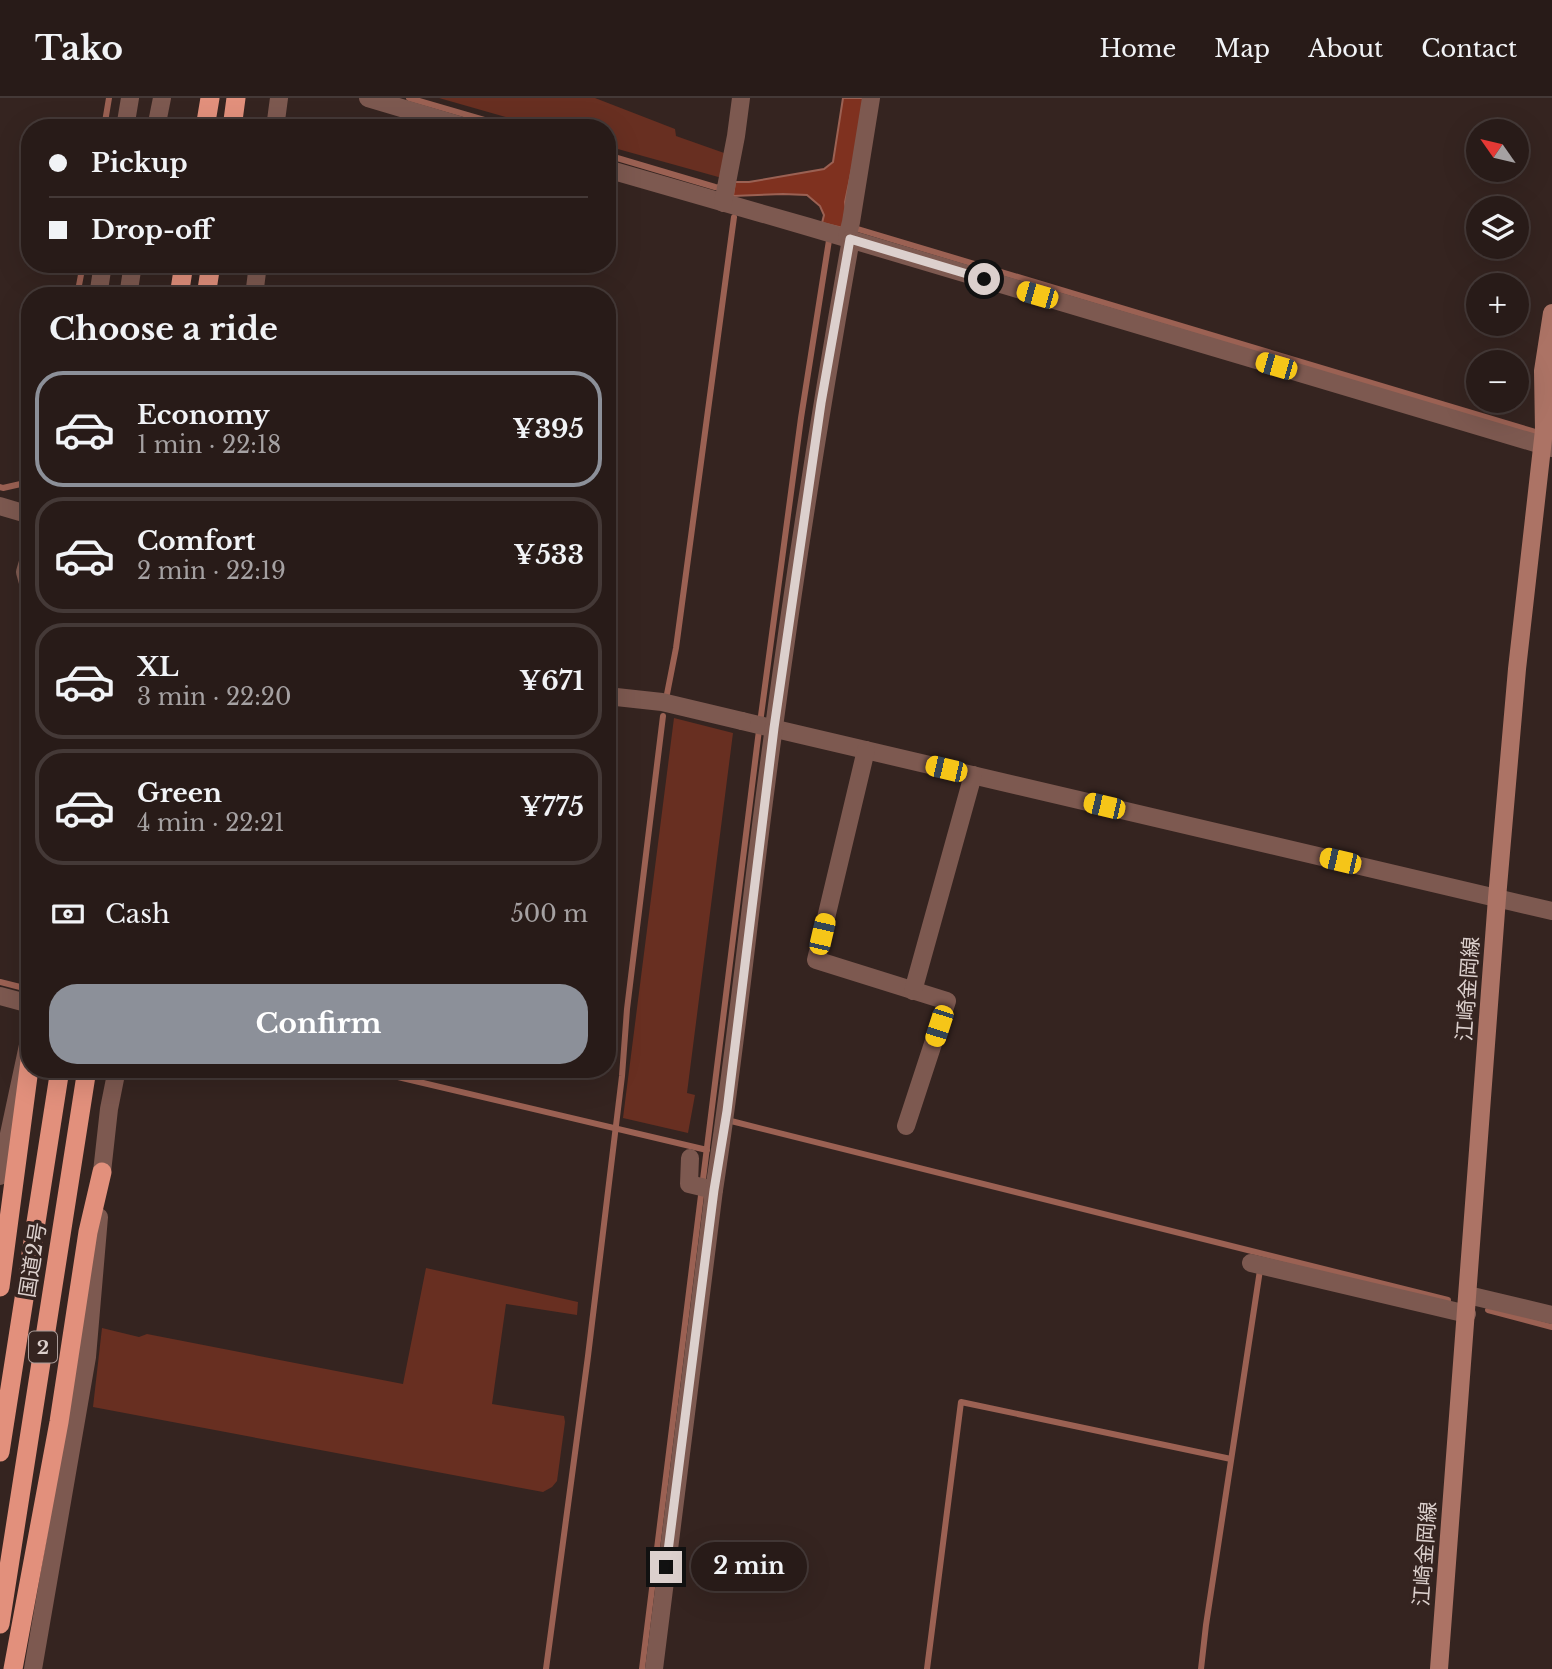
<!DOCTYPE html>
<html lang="en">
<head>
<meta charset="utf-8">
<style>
  body { margin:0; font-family:"Libre Baskerville","Noto Sans JP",serif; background:#302421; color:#f1f3f6; height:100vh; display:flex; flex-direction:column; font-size:26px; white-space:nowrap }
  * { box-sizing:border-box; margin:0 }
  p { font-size:23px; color:#a5a1a2 }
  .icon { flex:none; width:38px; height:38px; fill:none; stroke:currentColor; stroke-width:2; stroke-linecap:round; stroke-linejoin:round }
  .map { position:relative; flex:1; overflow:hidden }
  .side { position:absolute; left:21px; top:189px; width:595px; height:791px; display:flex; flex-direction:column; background:#281b18; border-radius:28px; box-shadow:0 7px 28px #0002,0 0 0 2px #443937 }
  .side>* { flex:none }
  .banner { position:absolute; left:21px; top:21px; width:595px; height:154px; border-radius:28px; box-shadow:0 7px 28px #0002,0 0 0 2px #443937; display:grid; align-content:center; height:154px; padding:0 28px; background:#281b18 }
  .needle { width:46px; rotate:304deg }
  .controls { position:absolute; left:1466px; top:21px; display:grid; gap:14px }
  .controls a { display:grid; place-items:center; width:63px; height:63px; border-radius:50%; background:#281b18; box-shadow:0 7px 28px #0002,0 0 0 2px #443937; font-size:35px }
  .end { position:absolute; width:32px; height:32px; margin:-16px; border:9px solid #dcd0cd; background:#111; box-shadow:0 0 0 4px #111 }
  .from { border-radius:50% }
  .bubble { position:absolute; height:49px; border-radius:24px; background:#281b18; box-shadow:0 7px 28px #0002,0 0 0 2px #443937; font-size:23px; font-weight:700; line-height:49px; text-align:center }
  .car { position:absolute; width:21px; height:42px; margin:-21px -10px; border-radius:9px; box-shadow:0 0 5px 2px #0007; background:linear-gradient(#f5c518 24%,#345 0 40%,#f5c518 0 76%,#345 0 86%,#f5c518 0) }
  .banner b { display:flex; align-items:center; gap:24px; height:66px; font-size:26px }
  .banner b+b { border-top:2px solid #443937 }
  .banner i { width:18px; height:18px; background:#f1f3f6 }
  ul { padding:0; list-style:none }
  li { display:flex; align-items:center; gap:21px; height:116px; margin:0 14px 10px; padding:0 14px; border:4px solid #443937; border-radius:28px }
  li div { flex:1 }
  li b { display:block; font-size:26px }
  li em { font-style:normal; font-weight:700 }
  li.active { border-color:#8c9099 }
  li>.icon { width:63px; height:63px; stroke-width:1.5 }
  h2 { padding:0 28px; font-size:32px; line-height:84px }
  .pay { display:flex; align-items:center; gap:18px; height:77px; padding:0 28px; font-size:26px }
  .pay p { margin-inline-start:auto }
  .button { display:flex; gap:14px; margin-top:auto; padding:14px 28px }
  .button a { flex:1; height:80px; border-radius:28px; background:#8c9099; color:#fff; font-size:28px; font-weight:700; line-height:80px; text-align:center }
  header { display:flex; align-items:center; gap:42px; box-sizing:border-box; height:98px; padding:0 35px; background:#281b18; border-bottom:2px solid #443937 }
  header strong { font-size:33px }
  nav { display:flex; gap:38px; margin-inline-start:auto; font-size:24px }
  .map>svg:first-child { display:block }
  .green { fill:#682f21 }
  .water { fill:#7f311f; stroke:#9b6153; stroke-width:2 }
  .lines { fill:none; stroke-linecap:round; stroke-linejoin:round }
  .stream { stroke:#9b6153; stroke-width:6 }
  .minor { stroke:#7d5950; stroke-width:18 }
  .tertiary { stroke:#7d5950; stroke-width:18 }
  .secondary { stroke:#ac7365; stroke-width:18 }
  .trunk { stroke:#e2907c; stroke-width:19 }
  .route { stroke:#dcd0cd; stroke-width:9 }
  .labels { text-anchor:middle; stroke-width:7; stroke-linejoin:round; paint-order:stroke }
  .shield { fill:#352420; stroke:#aa9c99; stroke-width:2 }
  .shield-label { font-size:19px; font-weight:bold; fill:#dcd0cd }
  .street-label { font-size:21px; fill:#dcd0cd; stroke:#352420 }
</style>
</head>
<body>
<header>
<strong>Tako</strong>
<nav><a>Home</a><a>Map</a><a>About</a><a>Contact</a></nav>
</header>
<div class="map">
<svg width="1552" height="1571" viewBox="0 0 1552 1571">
  <rect width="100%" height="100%" fill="#352420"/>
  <g class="green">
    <path d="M439,0H595L675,31L676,38L727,56L722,80L607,48V30H544Z"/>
    <path d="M674,620L733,635L687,995L695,997L688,1035L623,1020Z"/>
    <path d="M426,1170L578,1204L577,1217L506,1206L492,1306L564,1318L565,1324L557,1383L552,1389L543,1394L93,1309L102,1230L139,1239L147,1236L403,1286Z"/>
  </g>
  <path class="water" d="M843,0H867L845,104L847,121L843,130L822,125L824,117L820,108L807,97L783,96L733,98L735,84H749L824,71L833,64Z"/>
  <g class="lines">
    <g class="stream">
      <path d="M409,0L512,30"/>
      <path d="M104,30L109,0"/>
      <path d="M607,57L715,89L723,90"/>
      <path d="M851,129L1552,339"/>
      <path d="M77,198L83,166"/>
      <path d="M0,389L3,390L25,385L30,382"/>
      <path d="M667,596L676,550L734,119"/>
      <path d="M0,884L24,890"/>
      <path d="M364,971L707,1052"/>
      <path d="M727,1022L1448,1202"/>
      <path d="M1488,1212L1552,1229"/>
      <path d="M546,1571L588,1258L622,978L627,911L663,618"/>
      <path d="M642,1571L758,640L801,320L830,136"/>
      <path d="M927,1571L961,1304L1231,1361"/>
      <path d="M1201,1571L1206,1527L1260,1172"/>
    </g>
    <g class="minor">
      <path d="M368,0L469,30"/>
      <path d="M125,30L130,0"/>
      <path d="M607,71L809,129L1552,350"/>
      <path d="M723,105L736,38L741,0"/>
      <path d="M847,140L851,124L871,0"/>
      <path d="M98,198L103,166"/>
      <path d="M742,623L1552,813"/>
      <path d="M866,652L816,862L947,903L906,1028"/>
      <path d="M913,893L973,677"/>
      <path d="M0,898L30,906"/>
      <path d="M690,1060L689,1086L714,1092"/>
      <path d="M0,1078L30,938"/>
      <path d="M1251,1165L1467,1216"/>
      <path d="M1468,1197L1552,1217"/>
      <path d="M33,1571L87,1259L99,1119"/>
      <path d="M654,1571L714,1092C738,938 752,783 774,629C796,466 822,303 851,141"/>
    </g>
    <g class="tertiary">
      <path d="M156,30L162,0"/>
      <path d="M275,30L279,0"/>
      <path d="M128,198L133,166"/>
      <path d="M254,198L258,166"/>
      <path d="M0,408L30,417"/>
      <path d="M30,457L25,474L30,492"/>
      <path d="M607,598L662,604L742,623"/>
      <path d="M102,1074L109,1011L117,971"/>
    </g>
    <path class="secondary" d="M1439,1571L1497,800L1517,571L1544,332L1543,273L1552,215"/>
    <g class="trunk">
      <path d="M205,30L210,0"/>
      <path d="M232,30L236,0"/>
      <path d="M179,198L184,166"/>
      <path d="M206,198L211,166"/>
      <path d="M0,1189L30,963"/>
      <path d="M0,1354L60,971"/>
      <path d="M0,1526L87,971"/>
      <path d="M13,1571L59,1324L88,1134L102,1074"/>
    </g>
  </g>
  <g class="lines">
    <path class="route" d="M666,1469L714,1092L727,1013L774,630L821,305L850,141L984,181"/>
  </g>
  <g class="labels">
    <rect class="shield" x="29" y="1233.5" width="28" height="31" rx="5"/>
    <g class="shield-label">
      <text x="43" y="1256">2</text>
    </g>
    <g class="street-label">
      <text transform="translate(1468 891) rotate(-86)" y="7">江崎金岡線</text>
      <text transform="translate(33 1162) rotate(-81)" y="7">国道2号</text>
      <text transform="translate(1425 1456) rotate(-86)" y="7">江崎金岡線</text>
    </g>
  </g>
</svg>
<div class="controls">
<a><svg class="needle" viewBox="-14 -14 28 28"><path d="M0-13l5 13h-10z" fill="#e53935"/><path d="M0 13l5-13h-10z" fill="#a5a1a2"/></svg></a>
<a><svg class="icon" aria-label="layers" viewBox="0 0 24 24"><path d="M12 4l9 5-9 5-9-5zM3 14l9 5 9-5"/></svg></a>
<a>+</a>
<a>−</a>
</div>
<i class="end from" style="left:984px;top:181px"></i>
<i class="end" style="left:666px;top:1469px"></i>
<div class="bubble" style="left:691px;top:1444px;width:116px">2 min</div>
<i class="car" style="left:1037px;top:197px;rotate:286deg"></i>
<i class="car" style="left:1276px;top:268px;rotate:286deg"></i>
<i class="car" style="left:946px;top:671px;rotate:283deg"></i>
<i class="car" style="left:1104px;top:708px;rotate:283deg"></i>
<i class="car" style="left:1340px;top:763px;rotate:283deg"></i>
<i class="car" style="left:822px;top:836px;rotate:13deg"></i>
<i class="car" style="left:939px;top:928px;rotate:198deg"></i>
<div class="banner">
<b><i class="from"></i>Pickup</b>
<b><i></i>Drop-off</b>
</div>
<section class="side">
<h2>Choose a ride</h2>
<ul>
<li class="active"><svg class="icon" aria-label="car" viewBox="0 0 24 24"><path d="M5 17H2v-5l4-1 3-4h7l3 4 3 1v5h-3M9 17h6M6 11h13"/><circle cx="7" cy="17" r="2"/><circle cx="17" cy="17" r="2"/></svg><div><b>Economy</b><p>1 min · 22:18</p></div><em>¥395</em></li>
<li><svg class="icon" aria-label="car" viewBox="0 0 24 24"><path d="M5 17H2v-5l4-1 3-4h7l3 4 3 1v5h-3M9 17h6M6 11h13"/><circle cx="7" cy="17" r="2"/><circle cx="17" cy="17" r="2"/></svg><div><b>Comfort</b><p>2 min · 22:19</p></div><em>¥533</em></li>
<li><svg class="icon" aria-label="car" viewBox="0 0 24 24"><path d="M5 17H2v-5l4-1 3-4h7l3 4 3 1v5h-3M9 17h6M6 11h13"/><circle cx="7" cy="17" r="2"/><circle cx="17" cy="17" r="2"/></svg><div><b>XL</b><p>3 min · 22:20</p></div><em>¥671</em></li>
<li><svg class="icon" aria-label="car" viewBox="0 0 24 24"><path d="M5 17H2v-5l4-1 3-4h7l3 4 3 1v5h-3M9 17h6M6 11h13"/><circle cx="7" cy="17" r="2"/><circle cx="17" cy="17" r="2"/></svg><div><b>Green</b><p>4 min · 22:21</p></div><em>¥775</em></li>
</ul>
<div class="pay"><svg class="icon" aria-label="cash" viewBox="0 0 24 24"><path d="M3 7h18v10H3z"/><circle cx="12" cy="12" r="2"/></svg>Cash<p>500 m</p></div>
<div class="button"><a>Confirm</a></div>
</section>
</div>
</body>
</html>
